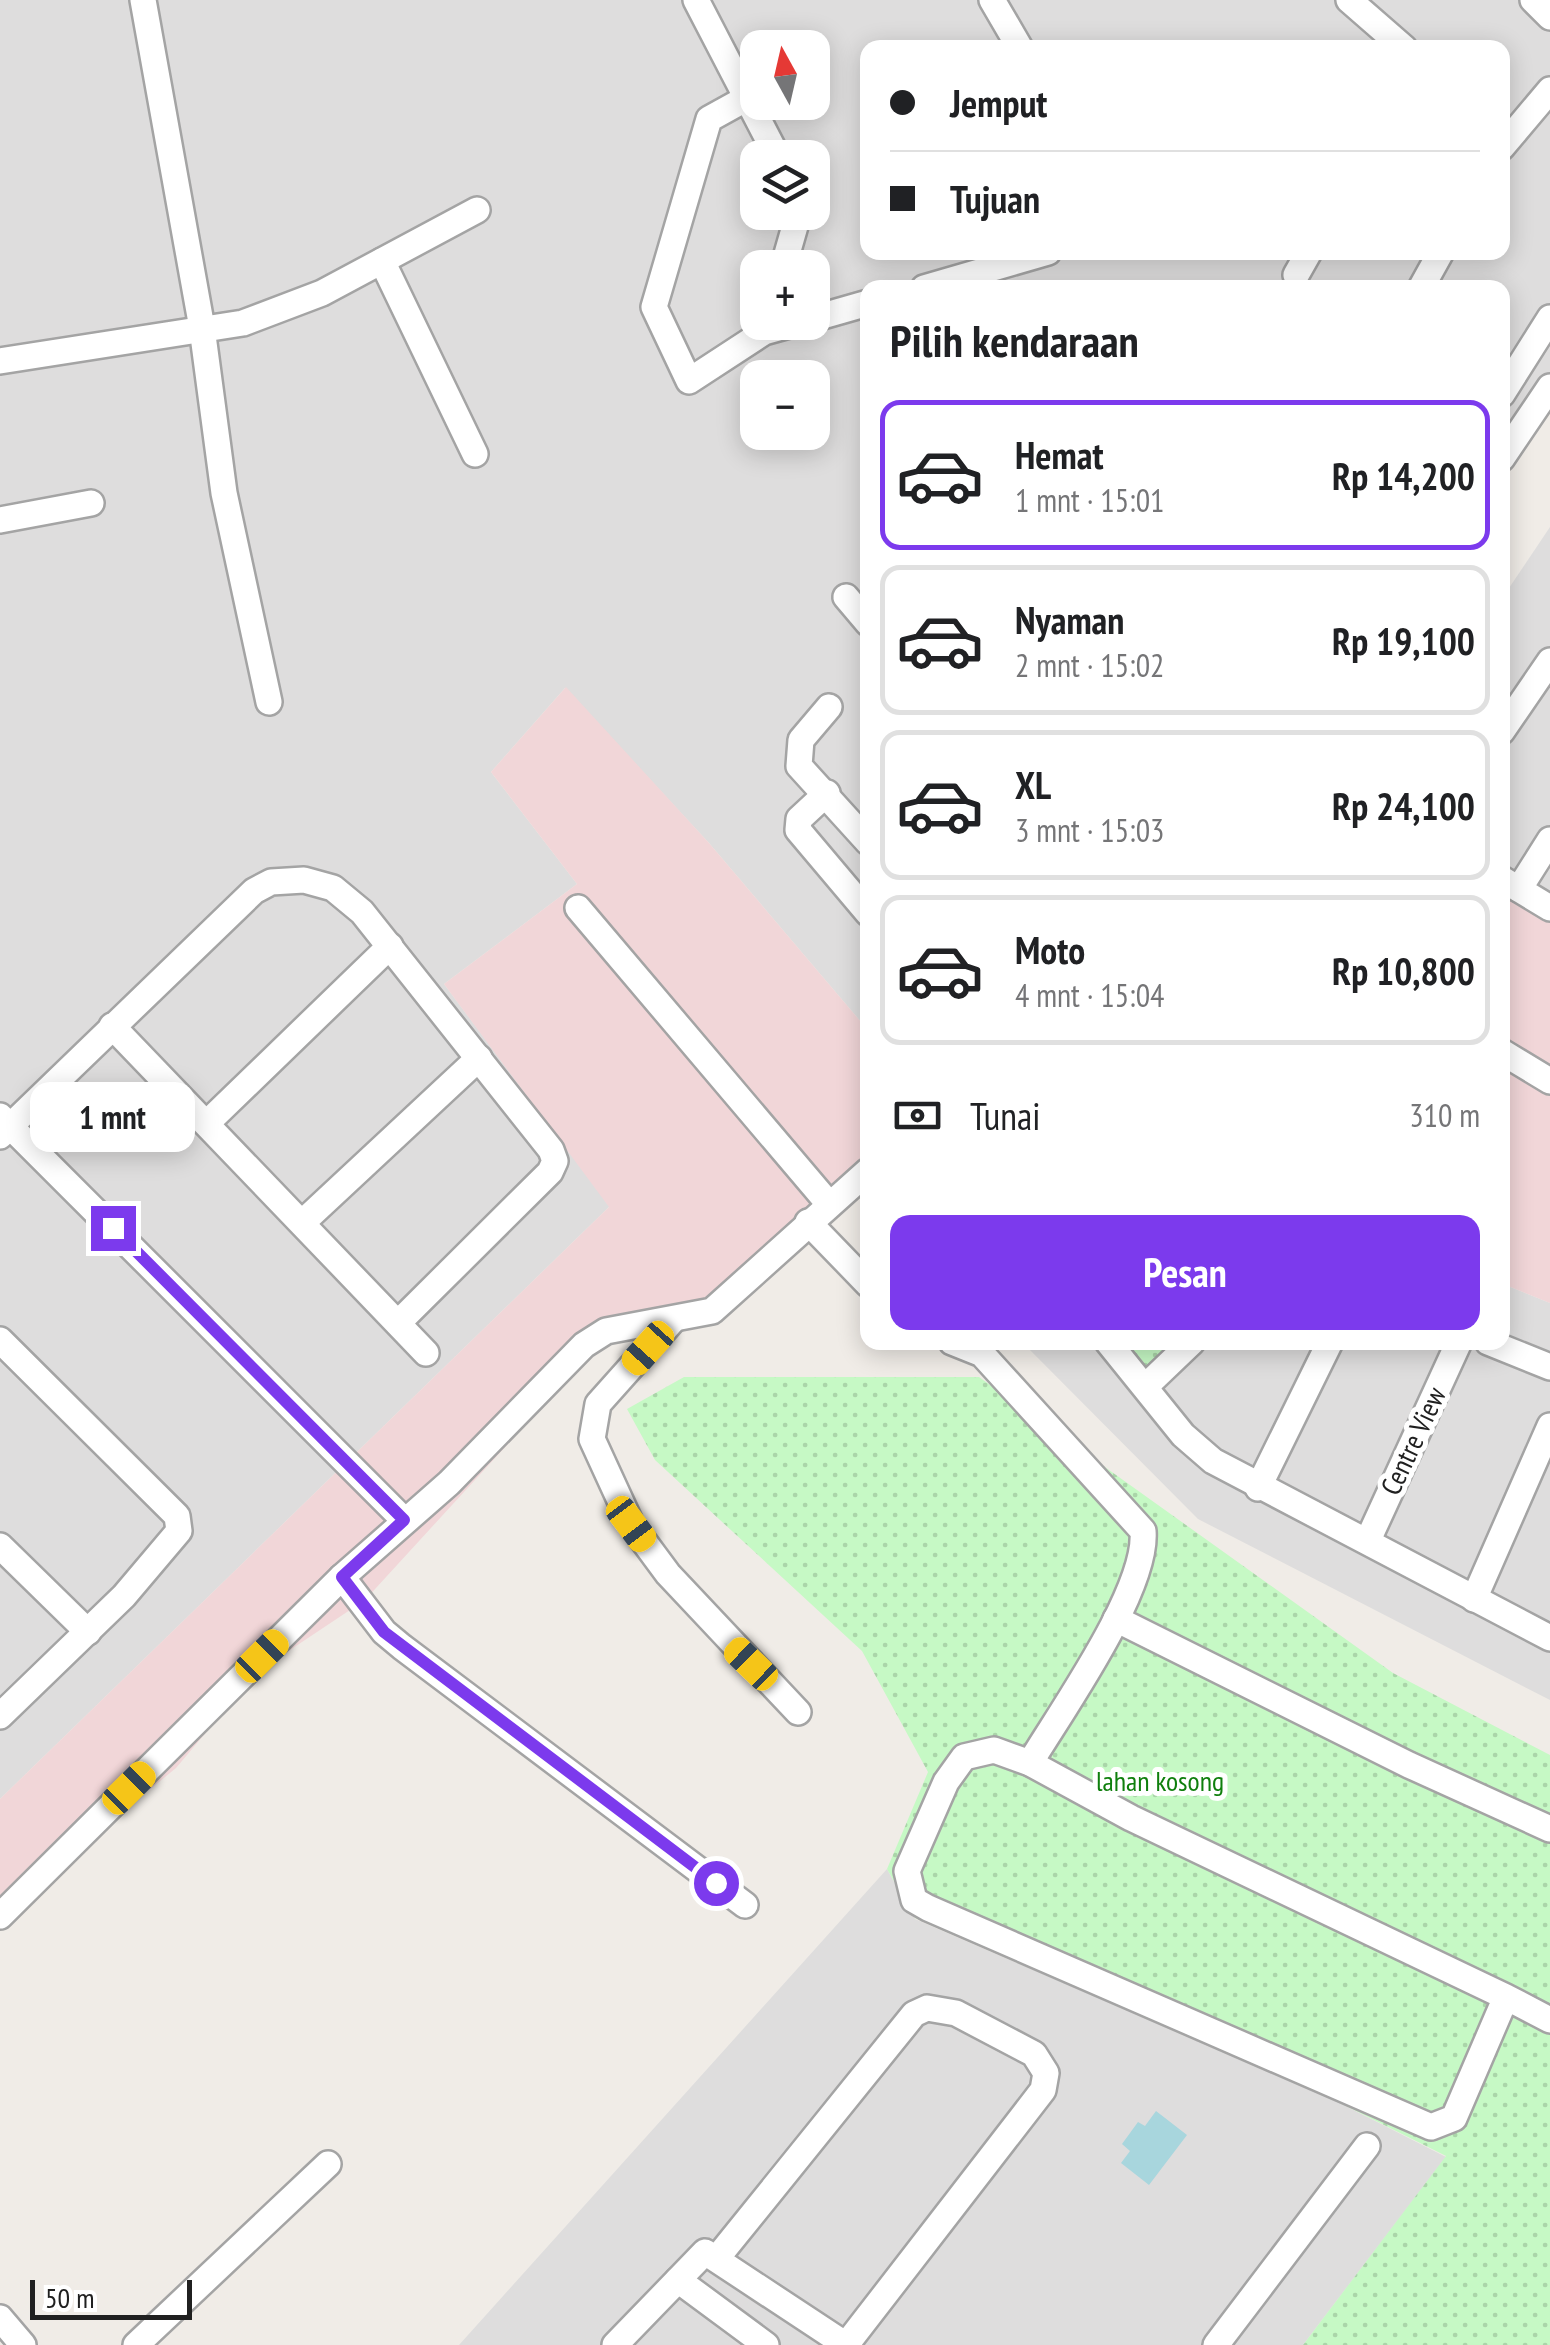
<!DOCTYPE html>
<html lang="id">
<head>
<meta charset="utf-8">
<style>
  body { margin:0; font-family:"PT Sans Narrow",sans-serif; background:#f2f2f2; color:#202124; height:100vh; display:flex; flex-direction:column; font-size:38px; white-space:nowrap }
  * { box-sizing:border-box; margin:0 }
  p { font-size:32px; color:#757577 }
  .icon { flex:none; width:55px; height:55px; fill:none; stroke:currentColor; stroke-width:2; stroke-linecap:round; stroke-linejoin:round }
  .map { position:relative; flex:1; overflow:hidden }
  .panel { position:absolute; left:860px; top:280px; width:650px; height:1070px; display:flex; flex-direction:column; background:#fff; border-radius:20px; box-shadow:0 5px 25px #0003 }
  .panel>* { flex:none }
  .banner { position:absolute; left:860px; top:40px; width:650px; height:220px; border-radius:20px; box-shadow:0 5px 25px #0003; display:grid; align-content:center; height:220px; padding:0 30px; background:#fff }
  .needle { width:65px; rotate:352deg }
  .fabs { position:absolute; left:740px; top:30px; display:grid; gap:20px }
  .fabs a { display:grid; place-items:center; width:90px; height:90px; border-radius:20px; background:#fff; box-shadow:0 5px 25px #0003; font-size:50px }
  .scale { position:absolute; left:30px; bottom:25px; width:162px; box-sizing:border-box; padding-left:10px; border:5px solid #202020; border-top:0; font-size:28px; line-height:35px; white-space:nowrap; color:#202020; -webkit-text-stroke:8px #fff; paint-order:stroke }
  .end { position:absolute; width:45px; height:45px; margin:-22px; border:12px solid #7c3aed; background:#fff; box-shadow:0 0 0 5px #fff }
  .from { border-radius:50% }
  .bubble { position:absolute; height:70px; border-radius:20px; background:#fff; box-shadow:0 5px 25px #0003; font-size:32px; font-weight:800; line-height:70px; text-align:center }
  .car { position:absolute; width:30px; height:60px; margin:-30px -15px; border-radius:12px; box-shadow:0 0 8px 2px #0007; background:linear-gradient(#f5c518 24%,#345 0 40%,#f5c518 0 76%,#345 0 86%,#f5c518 0) }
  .banner b { display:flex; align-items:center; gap:35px; height:95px; font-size:38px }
  .banner b+b { border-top:2px solid #e0e0e0 }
  .banner i { width:25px; height:25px; background:#202124 }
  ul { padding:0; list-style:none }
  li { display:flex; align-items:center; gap:30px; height:150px; margin:0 20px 15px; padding:0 10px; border:5px solid #e0e0e0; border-radius:20px }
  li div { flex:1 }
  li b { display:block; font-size:38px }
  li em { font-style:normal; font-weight:800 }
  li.current { border-color:#7c3aed }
  li>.icon { width:90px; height:90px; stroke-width:1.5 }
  h2 { padding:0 30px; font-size:45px; line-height:120px }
  .pay { display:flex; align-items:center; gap:25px; height:110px; padding:0 30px; font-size:38px }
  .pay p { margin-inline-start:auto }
  .action { display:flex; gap:20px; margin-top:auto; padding:20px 30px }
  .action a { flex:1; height:115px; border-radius:20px; background:#7c3aed; color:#fff; font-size:40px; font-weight:800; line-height:115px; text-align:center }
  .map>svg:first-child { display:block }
  .residential { fill:#dedddd; fill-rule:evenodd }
  .commercial { fill:#f1d6d8 }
  .park { fill:url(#park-dots) }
  .water { fill:#a8d6dd }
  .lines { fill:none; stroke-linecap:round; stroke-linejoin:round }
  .minor-casing { stroke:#a4a4a4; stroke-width:30 }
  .minor { stroke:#fff; stroke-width:25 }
  .route { stroke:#7c3aed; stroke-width:12 }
  .labels { text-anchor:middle; stroke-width:10; stroke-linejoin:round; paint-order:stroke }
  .street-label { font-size:28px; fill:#202020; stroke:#fff }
  .park-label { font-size:28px; fill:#0f7f0d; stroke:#fff }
</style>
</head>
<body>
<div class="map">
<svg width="1550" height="2345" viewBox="0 0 1550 2345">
  <defs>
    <pattern id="park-dots" width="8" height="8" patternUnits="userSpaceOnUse" patternTransform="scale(2.5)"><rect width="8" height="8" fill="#c6f9c5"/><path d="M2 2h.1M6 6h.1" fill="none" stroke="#aad5a9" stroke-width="1.8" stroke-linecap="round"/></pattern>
  </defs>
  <rect width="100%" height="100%" fill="#f0ece7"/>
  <g class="residential">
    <path d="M0,0H1530L1550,20V375L1503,451L1502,288H868L867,1029L709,843L565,688L491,772L577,884L444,984L610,1206L0,1799ZM758,48H812V102H758ZM868,48H1502V252H868ZM758,158H812V212H758ZM758,268H812V322H758ZM758,378H812V432H758Z"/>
    <path d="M1550,527V896L1503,868V597Z"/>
    <path d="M1503,1284L1550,1303V1700L1198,1519L1023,1343L1502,1342Z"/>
    <path d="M887,1869L915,1919L1328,2097L1446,2157L1303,2345H459Z"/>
  </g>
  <g class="commercial">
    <path d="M566,687L709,843L867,1029V1173L714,1305L616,1326L365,1600L257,1672L176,1768L48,1873L0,1924V1799L609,1207L444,984L577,884L491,772Z"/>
    <path d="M1502,868L1550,896V1303L1503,1284Z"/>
  </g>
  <g class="park">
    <path d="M1129,1342L1180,1343L1148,1371L1125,1345Z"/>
    <path d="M684,1377H979L1393,1673L1550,1755V2345H1303L1446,2156L1328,2097L915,1918L887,1869L928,1772L862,1651L655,1460L627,1409Z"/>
  </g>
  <path class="water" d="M1156,2111L1187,2135L1149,2185L1121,2163L1130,2151L1122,2144L1138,2122L1145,2126Z"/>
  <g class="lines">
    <defs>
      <g id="minor">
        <path d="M143,0L202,328L224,493L269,702"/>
        <path d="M696,0L778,158"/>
        <path d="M992,0L1020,48"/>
        <path d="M1349,0L1404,48"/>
        <path d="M1533,0L1550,17"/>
        <path d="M747,98L709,119L654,307L689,381L764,332L800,322"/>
        <path d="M1502,147L1550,90"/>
        <path d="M382,261L475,454"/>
        <path d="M783,268L799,212"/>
        <path d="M1296,275L1309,252"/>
        <path d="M924,288L1048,252"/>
        <path d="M1421,288L1441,252"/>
        <path d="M812,319L868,303"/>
        <path d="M0,361L243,323L322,293L477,210"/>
        <path d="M1502,394L1550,318"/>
        <path d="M1502,458L1550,387"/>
        <path d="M0,520L91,503"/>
        <path d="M846,597L868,623"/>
        <path d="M829,707L801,740L799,766L868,842"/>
        <path d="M1502,731L1550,661"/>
        <path d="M827,793L799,819L798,830L868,913"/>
        <path d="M1502,879L1550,908"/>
        <path d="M1519,889L1550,840"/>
        <path d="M578,908L829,1204"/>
        <path d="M112,1026L426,1353"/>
        <path d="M1502,1052L1550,1081"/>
        <path d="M0,1116L405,1521"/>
        <path d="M207,1123L390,946"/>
        <path d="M0,1136L254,891L271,882L304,880L333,888L362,912L551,1150L555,1161L550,1172L398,1323"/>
        <path d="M303,1222L479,1058"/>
        <path d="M808,1222L868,1284"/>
        <path d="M673,1320L598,1404L592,1439L631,1524L668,1574L798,1712"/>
        <path d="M0,1340L177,1516L179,1531L124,1596L0,1716"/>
        <path d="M952,1342L982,1354L1143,1531C1148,1589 1062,1710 1030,1763"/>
        <path d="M1108,1342L1183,1435L1213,1461L1550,1638"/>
        <path d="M1488,1342L1550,1367"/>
        <path d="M1147,1385L1192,1342"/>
        <path d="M1258,1488L1330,1342"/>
        <path d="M1368,1540L1459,1342"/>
        <path d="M0,1546L88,1632"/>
        <path d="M342,1577L384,1632L402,1647L745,1905"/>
        <path d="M1474,1599L1550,1426"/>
        <path d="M1116,1619L1409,1765L1550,1829"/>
        <path d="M0,1916L342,1577L449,1483L584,1345L606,1331L712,1311L868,1171"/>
        <path d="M1506,1997L1454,2118L1431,2127L928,1908L914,1900L907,1871L946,1782L964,1757L994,1750L1030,1763L1131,1818L1506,1997L1550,2020"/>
        <path d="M717,2258L914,2014L927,2008L956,2013L1034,2054L1046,2073L1043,2090L846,2345"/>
        <path d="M678,2280L766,2345"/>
        <path d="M0,2318L23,2345"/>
        <path d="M136,2345L328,2164"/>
        <path d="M615,2345L705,2252L846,2345"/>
        <path d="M1216,2345L1367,2146"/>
      </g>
    </defs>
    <use href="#minor" class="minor-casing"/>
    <use href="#minor" class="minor"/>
  </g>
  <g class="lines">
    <path class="route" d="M113,1228L404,1520L342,1577L384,1632L716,1883"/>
  </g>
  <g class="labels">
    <g class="street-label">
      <text transform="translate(1413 1441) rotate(-65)" y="10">Centre View</text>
    </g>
    <g class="park-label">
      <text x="1160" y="1791">lahan kosong</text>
    </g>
  </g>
</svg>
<div class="fabs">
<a><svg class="needle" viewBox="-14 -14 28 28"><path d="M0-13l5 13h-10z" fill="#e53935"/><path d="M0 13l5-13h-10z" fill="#757577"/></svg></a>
<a><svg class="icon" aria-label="layers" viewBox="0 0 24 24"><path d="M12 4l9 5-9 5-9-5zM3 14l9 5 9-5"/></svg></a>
<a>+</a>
<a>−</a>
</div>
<div class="scale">50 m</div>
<i class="end from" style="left:716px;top:1883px"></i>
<i class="end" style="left:113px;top:1228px"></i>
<div class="bubble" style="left:30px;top:1082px;width:165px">1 mnt</div>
<i class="car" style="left:648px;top:1348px;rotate:222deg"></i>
<i class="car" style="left:631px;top:1524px;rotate:143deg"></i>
<i class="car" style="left:262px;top:1656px;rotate:45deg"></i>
<i class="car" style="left:751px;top:1664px;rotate:314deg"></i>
<i class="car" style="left:129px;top:1788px;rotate:45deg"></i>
<div class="banner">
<b><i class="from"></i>Jemput</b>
<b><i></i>Tujuan</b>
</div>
<section class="panel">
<h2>Pilih kendaraan</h2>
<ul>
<li class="current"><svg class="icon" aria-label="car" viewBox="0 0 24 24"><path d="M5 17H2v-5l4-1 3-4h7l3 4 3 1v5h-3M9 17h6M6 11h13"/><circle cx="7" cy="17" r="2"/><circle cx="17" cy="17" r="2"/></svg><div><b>Hemat</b><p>1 mnt · 15:01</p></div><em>Rp 14,200</em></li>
<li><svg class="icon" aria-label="car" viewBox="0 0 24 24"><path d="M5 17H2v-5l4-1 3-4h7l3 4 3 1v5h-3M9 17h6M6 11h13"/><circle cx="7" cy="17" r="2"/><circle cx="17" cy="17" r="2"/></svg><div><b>Nyaman</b><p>2 mnt · 15:02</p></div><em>Rp 19,100</em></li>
<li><svg class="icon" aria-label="car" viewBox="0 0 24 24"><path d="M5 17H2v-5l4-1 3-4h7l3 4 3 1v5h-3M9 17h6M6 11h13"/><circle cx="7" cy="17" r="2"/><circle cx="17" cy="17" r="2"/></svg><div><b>XL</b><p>3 mnt · 15:03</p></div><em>Rp 24,100</em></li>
<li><svg class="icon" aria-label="car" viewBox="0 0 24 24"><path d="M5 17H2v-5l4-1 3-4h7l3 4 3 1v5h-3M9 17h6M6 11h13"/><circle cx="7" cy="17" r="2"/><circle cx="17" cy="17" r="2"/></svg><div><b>Moto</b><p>4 mnt · 15:04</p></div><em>Rp 10,800</em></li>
</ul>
<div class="pay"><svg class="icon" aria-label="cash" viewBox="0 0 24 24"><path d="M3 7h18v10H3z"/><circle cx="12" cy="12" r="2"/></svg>Tunai<p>310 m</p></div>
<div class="action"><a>Pesan</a></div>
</section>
</div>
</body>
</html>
